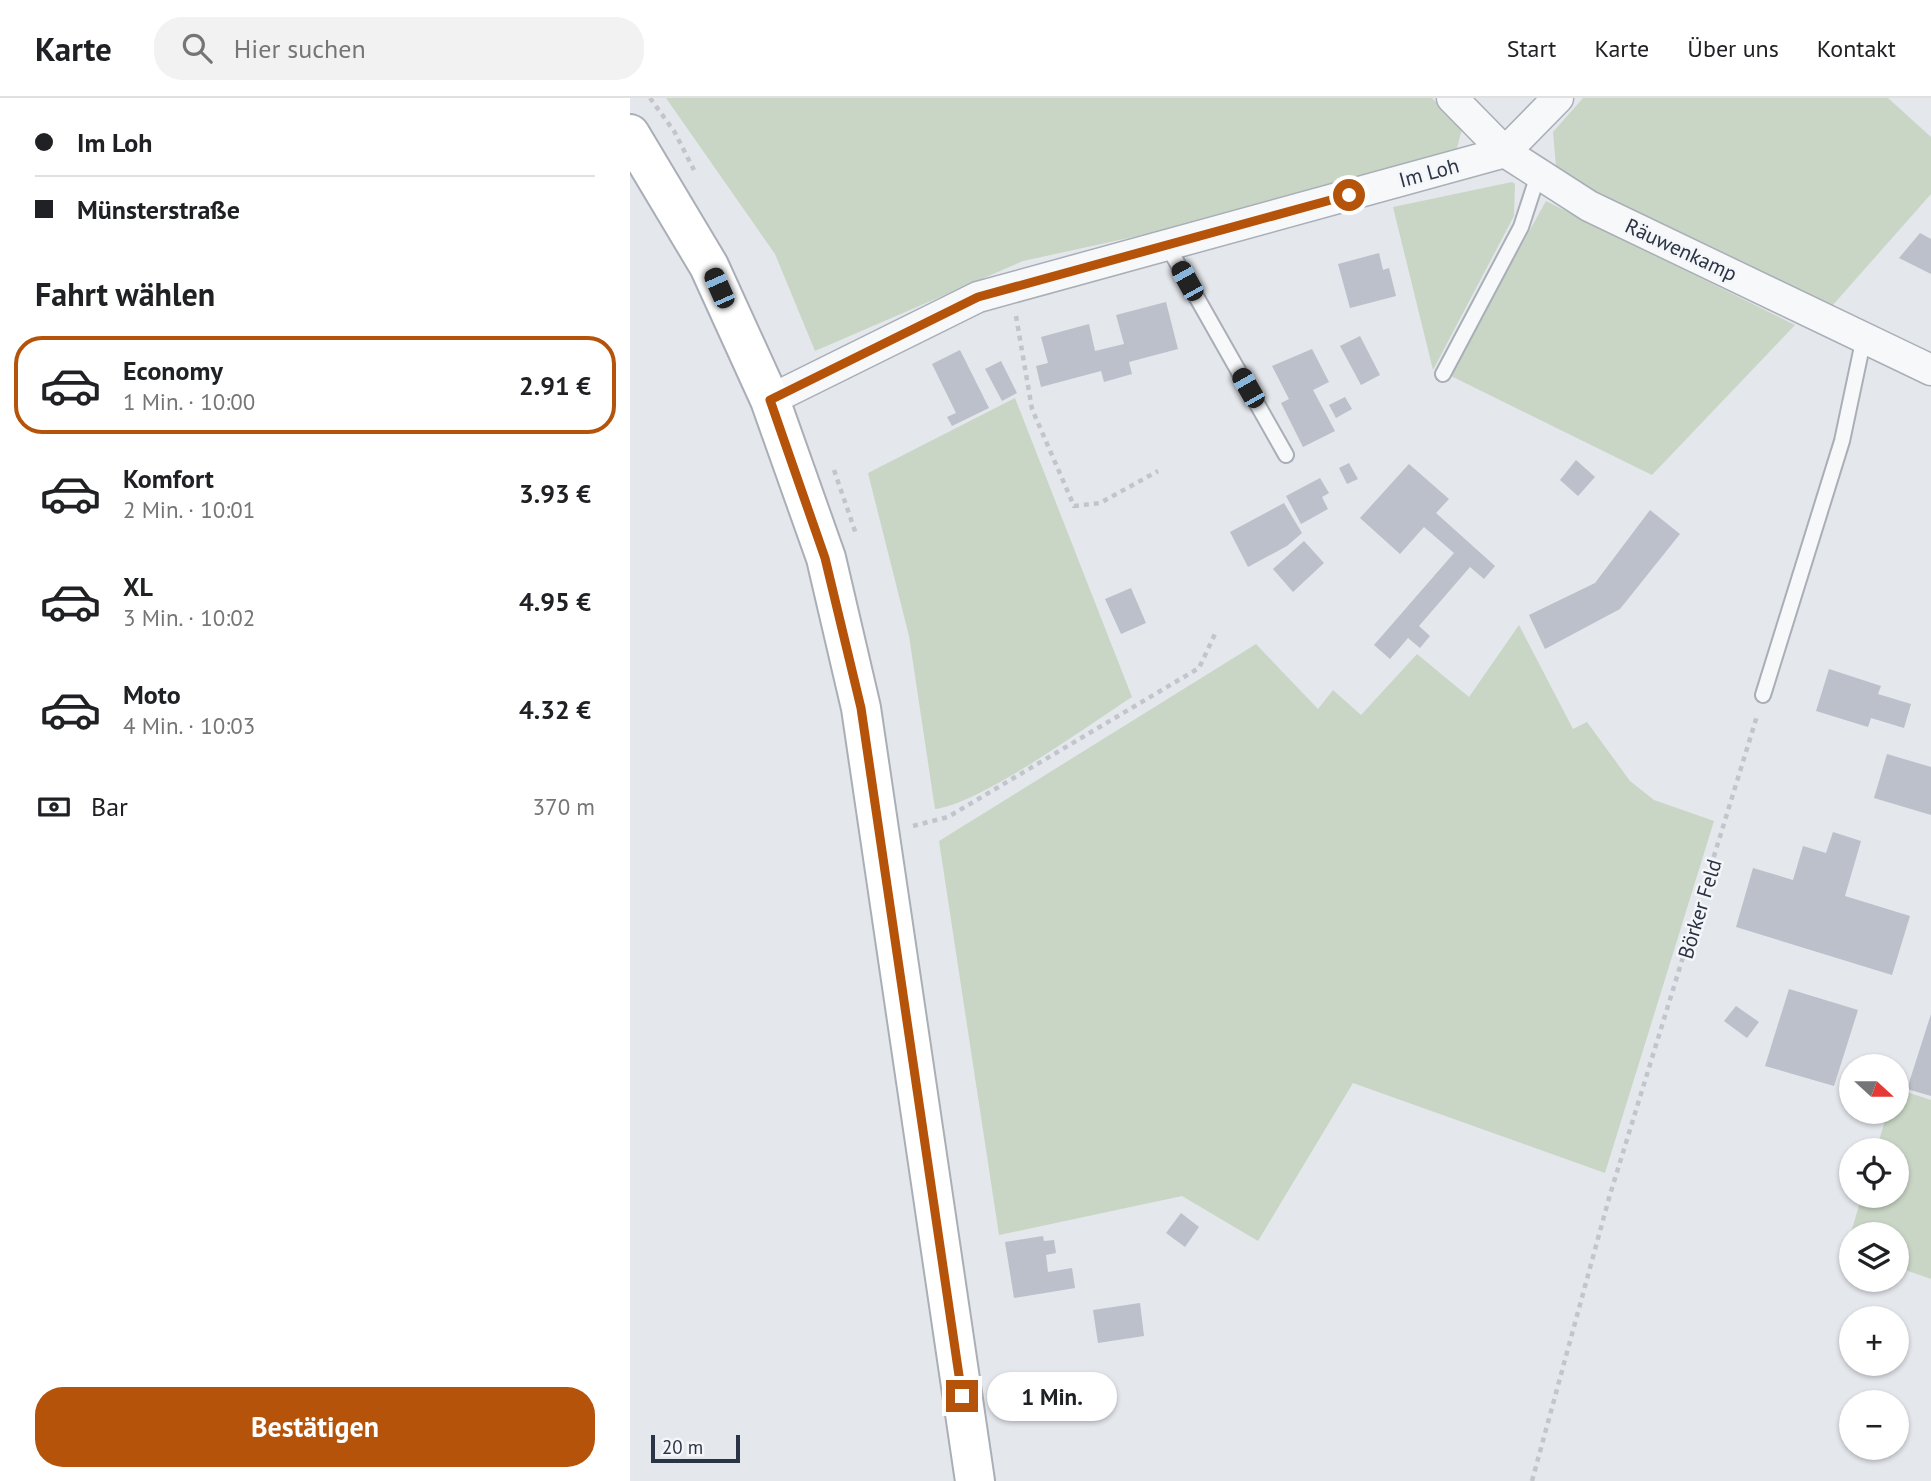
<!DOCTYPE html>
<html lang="de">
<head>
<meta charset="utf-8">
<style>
  body { margin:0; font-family:"PT Sans",sans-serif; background:#f2f2f2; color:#202124; height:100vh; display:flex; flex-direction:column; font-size:26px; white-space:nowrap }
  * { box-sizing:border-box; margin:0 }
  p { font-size:23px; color:#757577 }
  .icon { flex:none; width:38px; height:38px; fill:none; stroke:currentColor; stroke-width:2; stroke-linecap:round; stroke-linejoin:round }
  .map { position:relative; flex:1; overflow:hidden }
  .drawer { display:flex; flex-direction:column; background:#fff; width:630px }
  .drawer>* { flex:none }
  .hud { display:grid; align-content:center; height:154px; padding:0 35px; background:#fff }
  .needle { width:46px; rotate:111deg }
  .buttons { position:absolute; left:1209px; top:956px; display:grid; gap:14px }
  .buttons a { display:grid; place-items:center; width:70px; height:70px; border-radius:50%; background:#fff; box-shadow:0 2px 5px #0004; font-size:35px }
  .scale { position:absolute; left:21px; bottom:18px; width:89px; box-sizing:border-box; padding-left:7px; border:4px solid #2b3445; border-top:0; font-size:19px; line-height:24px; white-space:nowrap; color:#2b3445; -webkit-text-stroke:5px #f4f6f9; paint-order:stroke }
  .end { position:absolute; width:32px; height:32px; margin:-16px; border:9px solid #b45309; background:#fff; box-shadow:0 0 0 4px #fff }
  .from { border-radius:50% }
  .bubble { position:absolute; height:49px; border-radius:24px; background:#fff; box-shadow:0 2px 5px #0004; font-size:23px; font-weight:600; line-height:49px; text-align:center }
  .car { position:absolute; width:21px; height:42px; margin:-21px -10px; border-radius:9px; box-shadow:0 0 5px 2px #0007; background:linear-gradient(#222 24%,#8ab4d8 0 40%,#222 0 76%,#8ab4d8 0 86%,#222 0) }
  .hud b { display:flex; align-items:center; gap:24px; height:66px; font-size:26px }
  .hud b+b { border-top:2px solid #e0e0e0 }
  .hud i { width:18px; height:18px; background:#202124 }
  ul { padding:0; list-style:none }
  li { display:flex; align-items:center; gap:21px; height:98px; margin:0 14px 10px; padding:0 21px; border:4px solid transparent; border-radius:28px }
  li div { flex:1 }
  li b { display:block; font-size:26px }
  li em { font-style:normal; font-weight:600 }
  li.active { border-color:#b45309 }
  li>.icon { width:63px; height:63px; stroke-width:1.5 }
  h2 { padding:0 35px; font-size:32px; line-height:84px }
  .pay { display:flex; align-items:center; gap:18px; height:77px; padding:0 35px; font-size:26px }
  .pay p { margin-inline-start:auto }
  .cta { display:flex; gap:14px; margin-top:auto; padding:14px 35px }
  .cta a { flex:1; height:80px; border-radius:28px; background:#b45309; color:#fff; font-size:28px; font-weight:600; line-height:80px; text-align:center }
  header { display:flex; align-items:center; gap:42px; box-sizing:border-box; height:98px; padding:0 35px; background:#fff; border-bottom:2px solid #e0e0e0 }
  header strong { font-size:33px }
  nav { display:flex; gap:38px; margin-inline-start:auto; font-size:24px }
  .search { width:490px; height:63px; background:#f2f2f2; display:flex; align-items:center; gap:18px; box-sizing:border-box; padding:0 24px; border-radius:28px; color:#757577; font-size:26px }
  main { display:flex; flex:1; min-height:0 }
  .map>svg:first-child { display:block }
  .green { fill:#c9d6c5 }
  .building { fill:#bbc0ca }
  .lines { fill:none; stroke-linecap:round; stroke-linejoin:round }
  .service-casing { stroke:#a9aeb7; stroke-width:18 }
  .minor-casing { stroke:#a9aeb7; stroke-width:33 }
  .secondary-casing { stroke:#a9aeb7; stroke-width:42 }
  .path { stroke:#c2c5cb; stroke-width:4.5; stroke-dasharray:5 5; stroke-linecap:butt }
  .service { stroke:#f7f8fa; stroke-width:14 }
  .minor { stroke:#f7f8fa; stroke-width:30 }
  .secondary { stroke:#fff; stroke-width:38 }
  .route { stroke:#b45309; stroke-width:9 }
  .labels { text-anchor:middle; stroke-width:5; stroke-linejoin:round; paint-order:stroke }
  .street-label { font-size:21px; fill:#2b3445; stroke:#f4f6f9 }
</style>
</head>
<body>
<header>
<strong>Karte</strong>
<div class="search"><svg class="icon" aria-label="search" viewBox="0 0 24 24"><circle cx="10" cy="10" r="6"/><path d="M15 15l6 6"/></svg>Hier suchen</div>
<nav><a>Start</a><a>Karte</a><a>Über uns</a><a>Kontakt</a></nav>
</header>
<main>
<section class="drawer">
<div class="hud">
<b><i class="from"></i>Im Loh</b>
<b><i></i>Münsterstraße</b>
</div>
<h2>Fahrt wählen</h2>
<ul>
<li class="active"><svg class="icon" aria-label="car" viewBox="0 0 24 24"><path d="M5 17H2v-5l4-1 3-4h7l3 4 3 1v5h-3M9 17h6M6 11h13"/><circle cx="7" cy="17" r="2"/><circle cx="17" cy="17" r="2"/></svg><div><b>Economy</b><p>1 Min. · 10:00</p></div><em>2.91 €</em></li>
<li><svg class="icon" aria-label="car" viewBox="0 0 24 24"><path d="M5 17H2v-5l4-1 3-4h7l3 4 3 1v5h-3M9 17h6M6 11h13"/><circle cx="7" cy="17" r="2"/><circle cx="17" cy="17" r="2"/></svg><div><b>Komfort</b><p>2 Min. · 10:01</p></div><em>3.93 €</em></li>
<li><svg class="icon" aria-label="car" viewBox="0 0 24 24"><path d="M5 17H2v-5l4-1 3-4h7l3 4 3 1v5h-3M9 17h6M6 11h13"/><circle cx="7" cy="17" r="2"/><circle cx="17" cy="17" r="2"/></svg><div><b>XL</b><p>3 Min. · 10:02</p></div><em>4.95 €</em></li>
<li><svg class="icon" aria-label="car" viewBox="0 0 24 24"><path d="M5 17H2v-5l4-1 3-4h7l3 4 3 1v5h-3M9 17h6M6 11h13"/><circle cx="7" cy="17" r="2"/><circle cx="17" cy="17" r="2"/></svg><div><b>Moto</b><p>4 Min. · 10:03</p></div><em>4.32 €</em></li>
</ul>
<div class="pay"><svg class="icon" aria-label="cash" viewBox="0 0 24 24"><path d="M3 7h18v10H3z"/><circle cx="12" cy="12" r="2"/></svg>Bar<p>370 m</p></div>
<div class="cta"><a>Bestätigen</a></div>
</section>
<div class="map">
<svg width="1301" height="1383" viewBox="0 0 1301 1383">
  <rect width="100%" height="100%" fill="#e4e7ec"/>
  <g class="green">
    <path d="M36,0H802L832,31L826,54L531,133L393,163L185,253L145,156Z"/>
    <path d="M953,0H1258L1301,39V96L1202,208L953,90L926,69L923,34Z"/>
    <path d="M882,84L885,86L884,118L803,272L763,109Z"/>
    <path d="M916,103L1165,227L1022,377L819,277Z"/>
    <path d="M385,300L502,599C460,626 349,707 305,711L279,538L238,375Z"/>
    <path d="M889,527L943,631L957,624L1000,683L1024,702L1084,723L975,1075L723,985L628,1143L552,1098L369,1137L309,743L626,546L688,611L703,592L731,617L787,556L839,599Z"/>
    <path d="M1267,991L1301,1002V1181L1267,1169V1136H1222L1221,1154L1216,1152L1232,1097H1267V1052H1246L1258,1013H1267Z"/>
  </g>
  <g class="building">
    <path d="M1290,135L1301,141V176L1269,160Z"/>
    <path d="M749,155L753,172L759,170L766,198L720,210L708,166Z"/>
    <path d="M536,204L548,251L499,264L502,276L474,284L471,273L411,289L406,268L418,265L411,239L459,226L465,253L494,246L486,217Z"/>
    <path d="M730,238L750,277L731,287L710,248Z"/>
    <path d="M682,251L699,284L683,292L705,333L673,349L651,305L659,301L642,268Z"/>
    <path d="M330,252L359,310L322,328L317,319L326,315L302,266Z"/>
    <path d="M371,263L387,295L372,303L355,271Z"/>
    <path d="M715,299L722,311L706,320L699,307Z"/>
    <path d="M946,362L965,379L948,398L930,382Z"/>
    <path d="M719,365L728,381L717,386L709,370Z"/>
    <path d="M779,366L819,401L806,415L865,468L854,481L840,469L789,528L800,538L790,550L778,540L760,561L744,547L824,455L794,429L770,456L730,420Z"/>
    <path d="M690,380L699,395L692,399L698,411L671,426L656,398Z"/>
    <path d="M654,405L672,435L657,448L618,469L600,434Z"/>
    <path d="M1020,412L1050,436L990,511L915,551L899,517L965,485Z"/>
    <path d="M674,443L694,465L663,494L643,471Z"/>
    <path d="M501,490L516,525L491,536L475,501Z"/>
    <path d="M1199,571L1251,588L1248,596L1281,606L1274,630L1241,620L1238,629L1186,613Z"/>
    <path d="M1257,656L1301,669V717L1244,700Z"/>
    <path d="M1203,734L1231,743L1215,798L1280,818L1262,877L1106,829L1123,770L1163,782L1173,748L1196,755Z"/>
    <path d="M1159,891L1228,912L1204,988L1135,968Z"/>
    <path d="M1106,908L1129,924L1117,940L1094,923Z"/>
    <path d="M1301,916V998L1277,991Z"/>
    <path d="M551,1115L569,1129L555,1149L536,1135Z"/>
    <path d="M413,1138L414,1143L424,1142L426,1155L416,1157L418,1174L442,1170L445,1190L384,1200L375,1144Z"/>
    <path d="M510,1205L514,1238L468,1245L463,1212Z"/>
  </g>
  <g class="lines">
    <defs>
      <g id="service">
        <path d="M537,147L656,357"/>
        <path d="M813,276L891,129L908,77"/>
        <path d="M1133,597L1212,343L1234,239"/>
      </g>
      <g id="minor">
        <path d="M822,0L875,54L959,108L1301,272"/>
        <path d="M140,302L348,199L875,54L928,0"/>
      </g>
      <path id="secondary" d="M0,36L79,168L140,302L196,460L231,610L345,1383"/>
    </defs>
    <use href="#service" class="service-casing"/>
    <use href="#minor" class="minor-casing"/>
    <use href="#secondary" class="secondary-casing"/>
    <g class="path">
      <path d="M20,0L44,33L64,72"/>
      <path d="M386,218L402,311L444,408L470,405L528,373"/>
      <path d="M204,372L226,436"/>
      <path d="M283,728L318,719L569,570L585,536"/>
      <path d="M902,1383L979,1100L1127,618"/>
    </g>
    <use href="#service" class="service"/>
    <use href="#minor" class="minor"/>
    <use href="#secondary" class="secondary"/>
  </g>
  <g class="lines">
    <path class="route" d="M332,1298L231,610L195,460L140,302L348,199L719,97"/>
  </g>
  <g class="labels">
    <g class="street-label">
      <text transform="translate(799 75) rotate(-15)" y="7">Im Loh</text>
      <text transform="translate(1051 152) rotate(25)" y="7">Räuwenkamp</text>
      <text transform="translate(1070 811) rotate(-73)" y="7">Börker Feld</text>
    </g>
  </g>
</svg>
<div class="buttons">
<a><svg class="needle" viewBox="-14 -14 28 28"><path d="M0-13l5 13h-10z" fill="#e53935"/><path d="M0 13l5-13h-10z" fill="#757577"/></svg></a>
<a><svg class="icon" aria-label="locate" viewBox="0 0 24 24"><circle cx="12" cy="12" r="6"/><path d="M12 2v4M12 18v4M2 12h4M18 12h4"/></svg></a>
<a><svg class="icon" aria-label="layers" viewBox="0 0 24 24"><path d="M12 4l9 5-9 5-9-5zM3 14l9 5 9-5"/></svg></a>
<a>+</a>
<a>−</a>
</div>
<div class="scale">20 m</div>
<i class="end from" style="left:719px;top:97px"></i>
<i class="end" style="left:332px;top:1298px"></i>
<div class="bubble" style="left:357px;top:1274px;width:130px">1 Min.</div>
<i class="car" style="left:557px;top:183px;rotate:331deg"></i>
<i class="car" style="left:89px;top:190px;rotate:336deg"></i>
<i class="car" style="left:618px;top:290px;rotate:330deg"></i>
</div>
</main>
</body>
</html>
